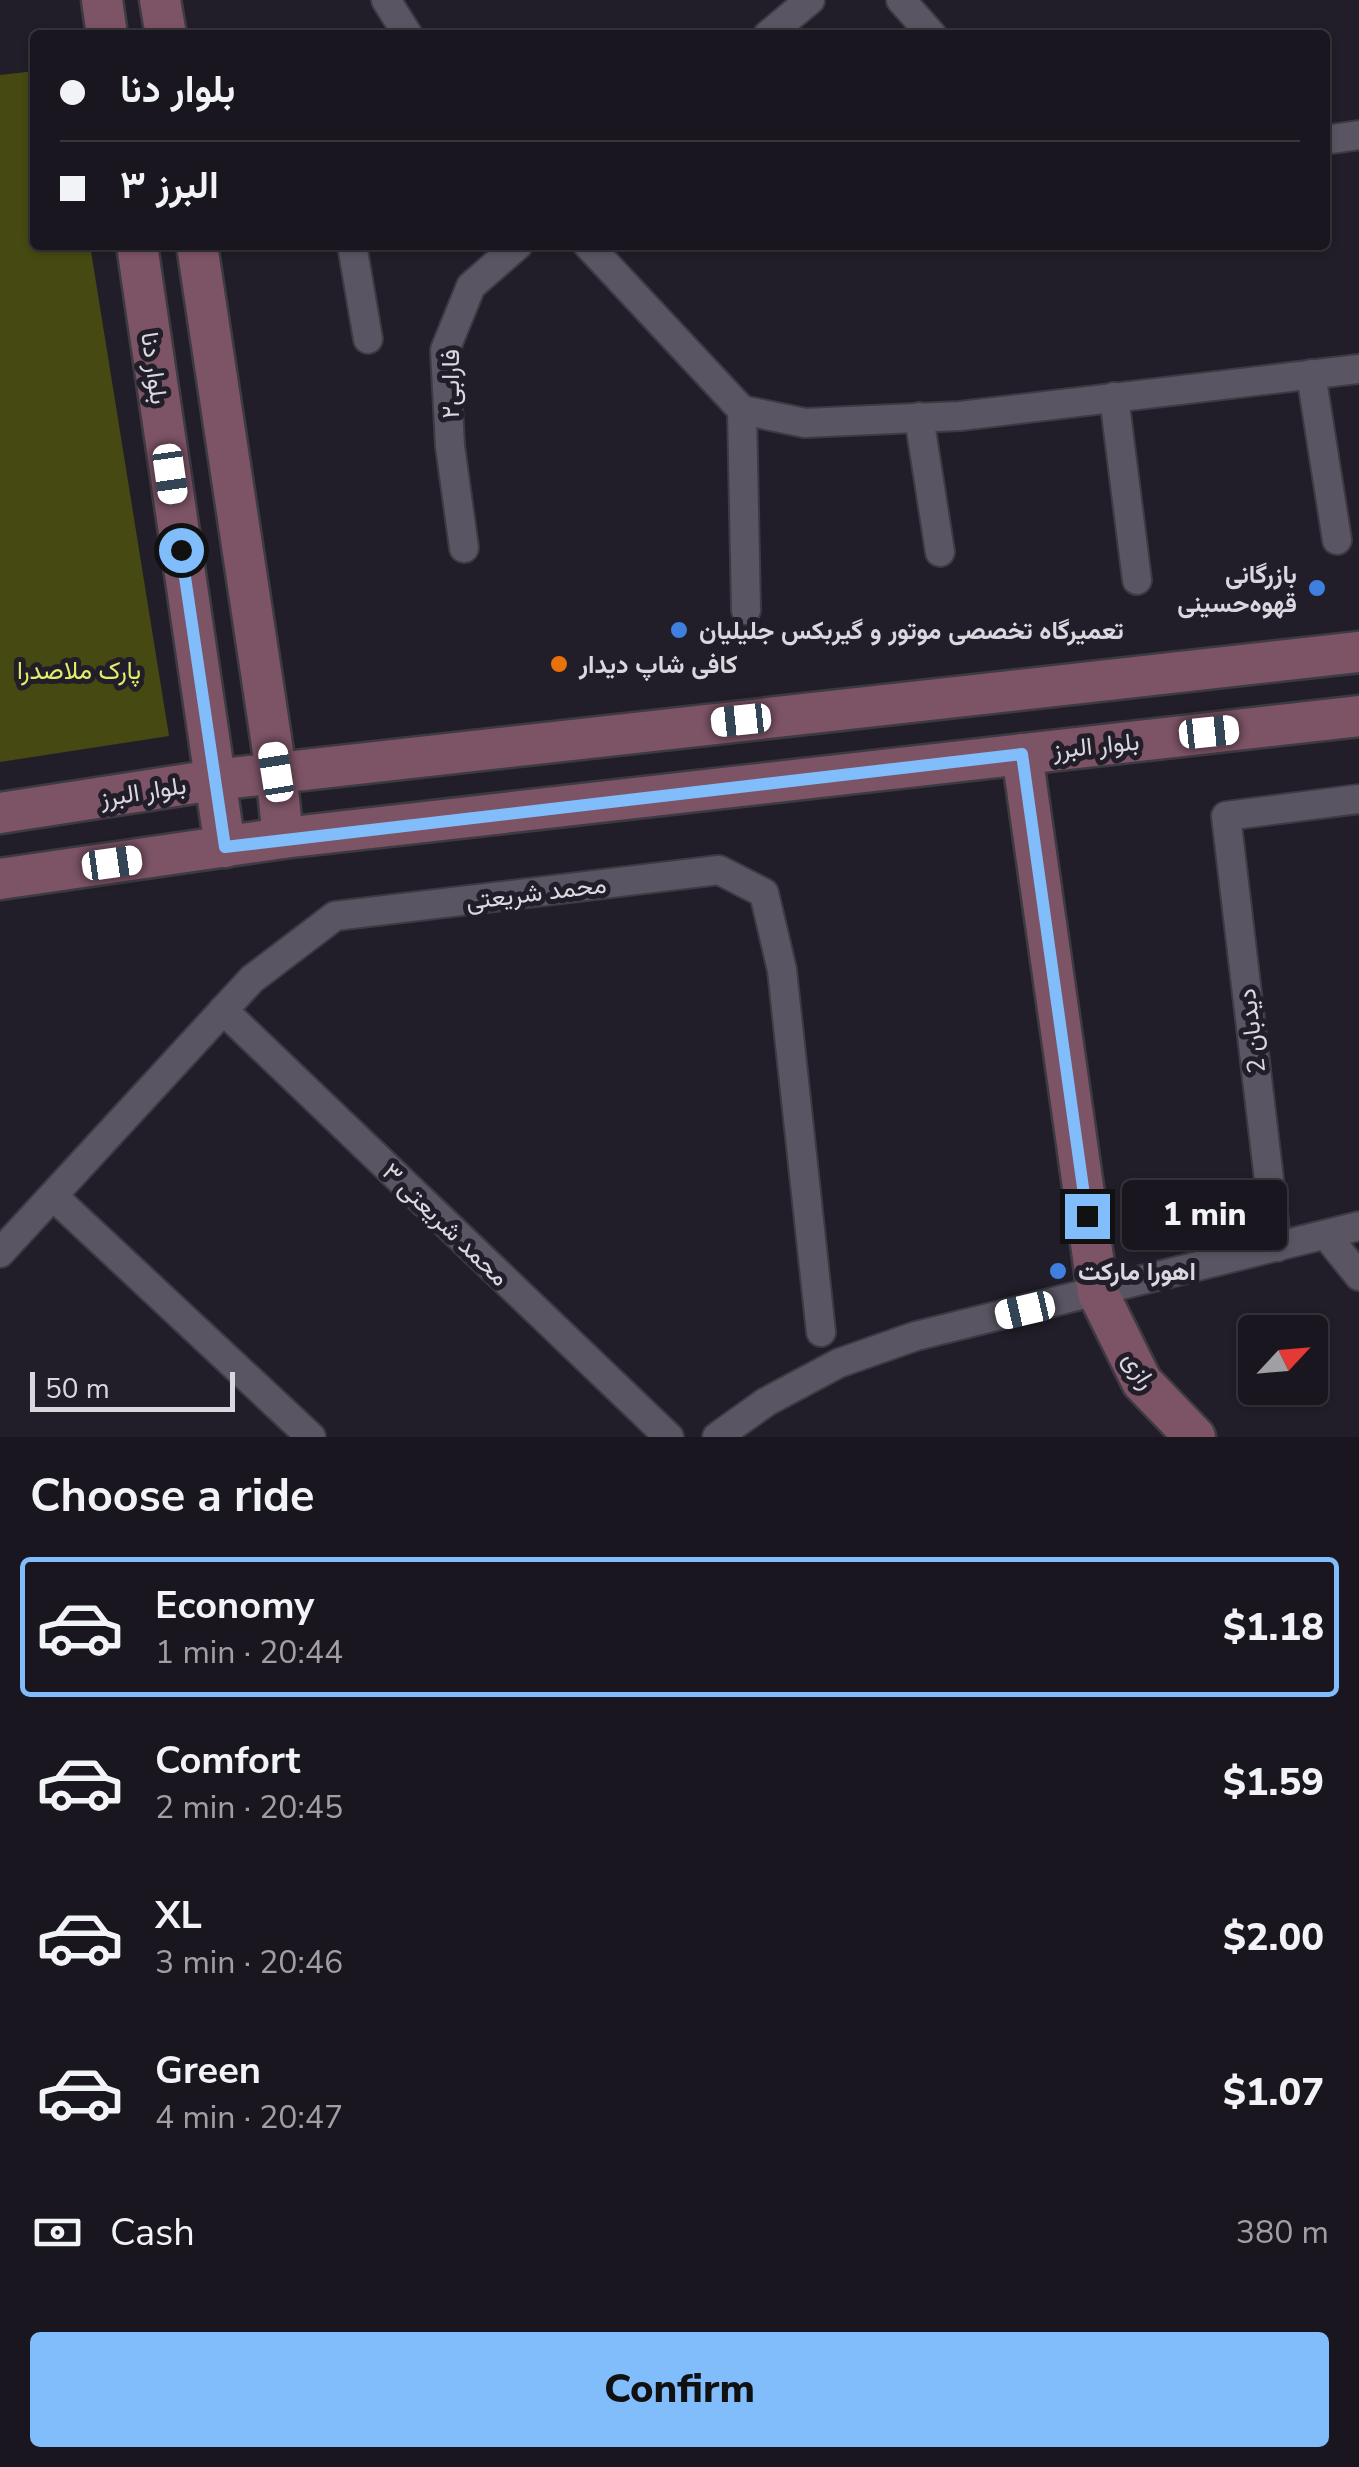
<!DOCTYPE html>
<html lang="en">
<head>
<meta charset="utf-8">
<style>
  body { margin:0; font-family:"Nunito Sans",Vazirmatn,sans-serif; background:#231f28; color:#f1f3f6; height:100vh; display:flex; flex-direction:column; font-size:38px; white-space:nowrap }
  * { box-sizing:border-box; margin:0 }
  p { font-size:32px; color:#9f9fa4 }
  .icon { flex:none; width:55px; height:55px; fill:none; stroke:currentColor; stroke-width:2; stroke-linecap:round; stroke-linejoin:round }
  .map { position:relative; height:1437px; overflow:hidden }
  .sheet { display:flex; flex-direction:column; background:#1a161f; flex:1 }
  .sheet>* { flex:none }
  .banner { position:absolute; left:30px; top:30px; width:1300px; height:220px; border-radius:10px; box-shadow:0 2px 8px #0004,0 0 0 2px #38353d; display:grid; align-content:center; height:220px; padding:0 30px; background:#1a161f }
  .needle { width:65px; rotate:64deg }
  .fabs { position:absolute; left:1238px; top:1315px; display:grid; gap:20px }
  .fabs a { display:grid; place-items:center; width:90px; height:90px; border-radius:10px; background:#1a161f; box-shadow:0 2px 8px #0004,0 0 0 2px #38353d; font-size:50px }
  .scale { position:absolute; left:30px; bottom:25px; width:205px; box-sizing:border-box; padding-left:10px; border:5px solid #dad7df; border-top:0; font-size:28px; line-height:35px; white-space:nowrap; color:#dad7df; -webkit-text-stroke:8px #221e29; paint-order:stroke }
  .end { position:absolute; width:45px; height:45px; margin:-22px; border:12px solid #80bdfa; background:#111; box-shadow:0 0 0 5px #111 }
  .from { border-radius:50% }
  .bubble { position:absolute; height:70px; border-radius:10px; background:#1a161f; box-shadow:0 2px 8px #0004,0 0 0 2px #38353d; font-size:32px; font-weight:800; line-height:70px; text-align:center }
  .car { position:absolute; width:30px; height:60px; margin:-30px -15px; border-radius:12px; box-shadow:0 0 8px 2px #0007; background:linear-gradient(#fff 24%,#345 0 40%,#fff 0 76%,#345 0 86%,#fff 0) }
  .banner b { display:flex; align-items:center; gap:35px; height:95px; font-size:38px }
  .banner b+b { border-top:2px solid #38353d }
  .banner i { width:25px; height:25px; background:#f1f3f6 }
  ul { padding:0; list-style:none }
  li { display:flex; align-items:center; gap:30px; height:140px; margin:0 20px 15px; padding:0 10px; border:5px solid transparent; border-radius:10px }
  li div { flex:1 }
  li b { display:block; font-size:38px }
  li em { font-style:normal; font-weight:800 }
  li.active { border-color:#80bdfa }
  li>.icon { width:90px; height:90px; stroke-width:1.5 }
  h2 { padding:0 30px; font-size:45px; line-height:120px }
  .pay { display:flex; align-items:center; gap:25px; height:110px; padding:0 30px; font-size:38px }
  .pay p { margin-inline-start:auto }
  .action { display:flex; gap:20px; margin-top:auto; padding:20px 30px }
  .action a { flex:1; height:115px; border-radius:10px; background:#80bdfa; color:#111; font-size:40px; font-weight:800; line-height:115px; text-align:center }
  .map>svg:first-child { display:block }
  .green { fill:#464911 }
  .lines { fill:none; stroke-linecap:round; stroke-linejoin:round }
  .street-casing { stroke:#3d3a42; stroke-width:32 }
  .secondary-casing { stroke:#3d3a42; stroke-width:45 }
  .street { stroke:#5a5562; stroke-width:28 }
  .secondary { stroke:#7d5466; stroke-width:40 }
  .route { stroke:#80bdfa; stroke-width:12 }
  .shop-dot { fill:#3f7fe0; stroke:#221e29; stroke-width:4 }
  .food-dot { fill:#e8710a; stroke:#221e29; stroke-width:4 }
  .labels { text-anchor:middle; stroke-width:10; stroke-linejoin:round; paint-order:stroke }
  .street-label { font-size:25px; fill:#dad7df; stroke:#221e29 }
  .poi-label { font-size:25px; font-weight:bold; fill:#dad7df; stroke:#221e29; text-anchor:start }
  .park-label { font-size:25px; fill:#e3ed6a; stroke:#221e29 }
</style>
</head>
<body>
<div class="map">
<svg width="1359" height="1437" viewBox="0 0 1359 1437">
  <rect width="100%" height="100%" fill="#221e29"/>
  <path class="green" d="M35,71V245H90L169,736L0,762V75Z"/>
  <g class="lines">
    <defs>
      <g id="street">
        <path d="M386,0L408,35"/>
        <path d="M901,0L932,35"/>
        <path d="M768,35L810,0"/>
        <path d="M1325,140L1359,135"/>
        <path d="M352,245L368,339"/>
        <path d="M588,245L742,410L805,423L960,416L1359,369"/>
        <path d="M1311,374L1337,540"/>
        <path d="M1114,397L1137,580"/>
        <path d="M742,410L746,610"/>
        <path d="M919,417L940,552"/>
        <path d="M464,548L450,446L445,350L471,286L518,245"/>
        <path d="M223,1010L669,1437"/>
        <path d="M53,1196L311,1437"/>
        <path d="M1326,1235L1359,1276"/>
        <path d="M1277,1247L1226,816L1359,799"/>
        <path d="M0,1253L252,979L335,916L719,870L764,893L782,970L821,1332"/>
        <path d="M717,1437L766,1402L839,1363L916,1336L1359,1226"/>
      </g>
      <g id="secondary">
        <path d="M102,0L107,35"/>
        <path d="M160,0L166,35"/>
        <path d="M137,245L225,847"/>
        <path d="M197,245L276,772L283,838"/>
        <path d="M1022,754L1098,1293L1142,1382L1195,1437"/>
        <path d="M0,813L214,780L1359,652"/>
        <path d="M0,879L283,838L1359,716"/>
      </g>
    </defs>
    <use href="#street" class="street-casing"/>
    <use href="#secondary" class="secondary-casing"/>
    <use href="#street" class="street"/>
    <use href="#secondary" class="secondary"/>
  </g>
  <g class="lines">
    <path class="route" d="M181,550L225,847L1022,754L1087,1216"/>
  </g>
  <g class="shop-dot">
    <circle cx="1317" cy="588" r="10"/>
    <circle cx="679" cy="630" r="10"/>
    <circle cx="1058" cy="1271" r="10"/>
  </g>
  <circle class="food-dot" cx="559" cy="664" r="10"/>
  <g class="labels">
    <g class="street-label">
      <text transform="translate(155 368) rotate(82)" y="9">بلوار دنا</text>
      <text transform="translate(450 384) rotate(-90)" y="9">فارابی۲</text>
      <text transform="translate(1096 745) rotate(-6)" y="9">بلوار البرز</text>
      <text transform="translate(143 791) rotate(-9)" y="9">بلوار البرز</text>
      <text transform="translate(536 892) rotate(-7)" y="9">محمد شریعتی</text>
      <text transform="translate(1251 1031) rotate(-97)" y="9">دیدبان 2</text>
      <text transform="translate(446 1224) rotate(44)" y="9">محمد شریعتی ۳</text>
      <text transform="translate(1140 1370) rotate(58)" y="9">رازی</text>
    </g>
    <g class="poi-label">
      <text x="1297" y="583" text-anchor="end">بازرگانی<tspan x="1297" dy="29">قهوه‌حسینی</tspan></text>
      <text x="699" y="639">تعمیرگاه تخصصی موتور و گیربکس جلیلیان</text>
      <text x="579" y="673">کافی شاپ دیدار</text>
      <text x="1078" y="1280">اهورا مارکت</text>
    </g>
    <g class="park-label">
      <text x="79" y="679">پارک ملاصدرا</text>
    </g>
  </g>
</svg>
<div class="fabs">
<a><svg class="needle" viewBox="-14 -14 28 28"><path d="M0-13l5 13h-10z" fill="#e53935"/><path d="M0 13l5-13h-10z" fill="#9f9fa4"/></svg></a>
</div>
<div class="scale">50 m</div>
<i class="end from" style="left:181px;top:550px"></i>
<i class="end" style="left:1087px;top:1216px"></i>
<div class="bubble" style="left:1122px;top:1180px;width:165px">1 min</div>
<i class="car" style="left:170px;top:474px;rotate:172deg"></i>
<i class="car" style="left:741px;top:720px;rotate:264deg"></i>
<i class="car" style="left:1209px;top:732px;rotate:84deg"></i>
<i class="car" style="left:276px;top:772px;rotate:351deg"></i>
<i class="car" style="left:112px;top:863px;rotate:82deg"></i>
<i class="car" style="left:1025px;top:1310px;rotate:257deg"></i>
<div class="banner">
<b><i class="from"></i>بلوار دنا</b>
<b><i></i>البرز ۳</b>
</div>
</div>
<section class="sheet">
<h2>Choose a ride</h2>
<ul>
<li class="active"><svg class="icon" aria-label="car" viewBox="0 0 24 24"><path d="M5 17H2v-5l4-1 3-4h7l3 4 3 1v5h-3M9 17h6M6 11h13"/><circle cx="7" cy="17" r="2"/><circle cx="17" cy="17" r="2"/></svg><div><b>Economy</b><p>1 min · 20:44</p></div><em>$1.18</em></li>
<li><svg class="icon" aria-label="car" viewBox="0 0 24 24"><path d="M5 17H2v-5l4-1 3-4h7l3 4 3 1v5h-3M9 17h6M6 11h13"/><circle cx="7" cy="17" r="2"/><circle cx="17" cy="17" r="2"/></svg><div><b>Comfort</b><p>2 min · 20:45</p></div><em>$1.59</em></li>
<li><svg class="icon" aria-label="car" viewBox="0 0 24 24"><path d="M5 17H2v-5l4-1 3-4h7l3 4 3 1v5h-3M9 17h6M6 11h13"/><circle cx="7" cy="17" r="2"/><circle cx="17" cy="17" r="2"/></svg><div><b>XL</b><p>3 min · 20:46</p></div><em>$2.00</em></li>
<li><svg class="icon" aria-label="car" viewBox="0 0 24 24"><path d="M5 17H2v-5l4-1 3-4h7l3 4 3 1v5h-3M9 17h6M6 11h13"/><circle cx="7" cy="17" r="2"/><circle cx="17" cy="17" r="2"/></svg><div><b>Green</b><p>4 min · 20:47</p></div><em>$1.07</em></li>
</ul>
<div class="pay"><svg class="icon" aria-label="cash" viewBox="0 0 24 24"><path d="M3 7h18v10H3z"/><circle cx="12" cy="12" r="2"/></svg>Cash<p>380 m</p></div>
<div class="action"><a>Confirm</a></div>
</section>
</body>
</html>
